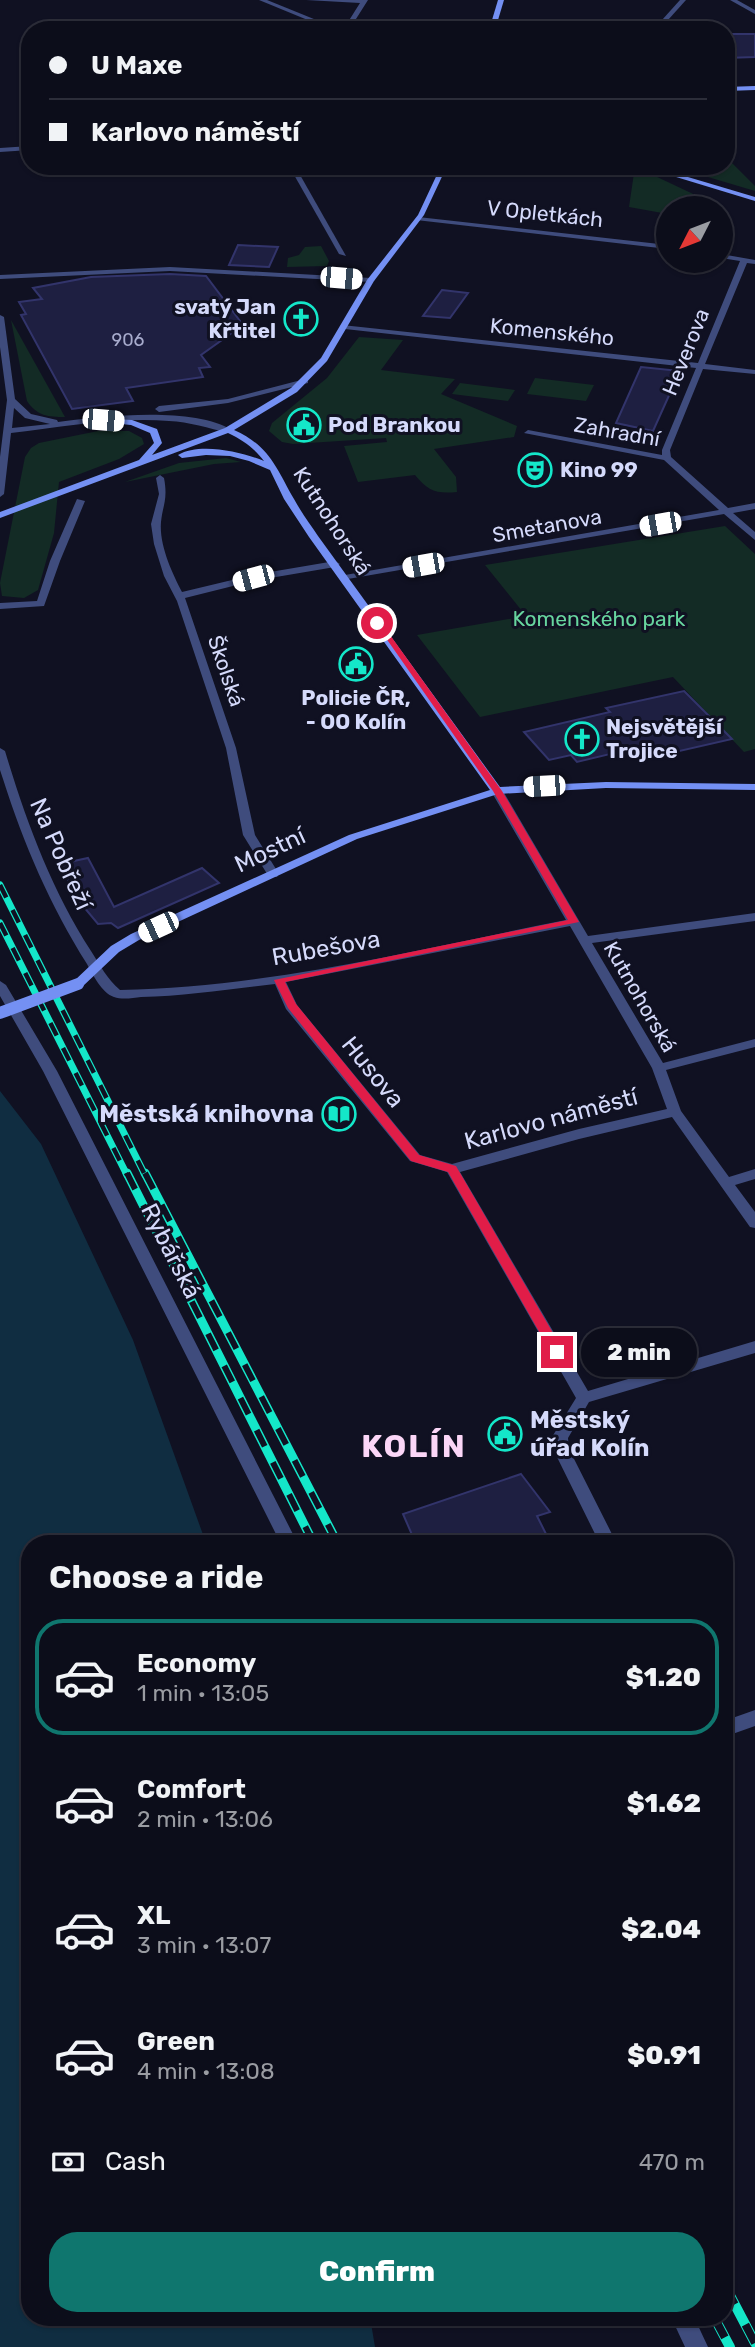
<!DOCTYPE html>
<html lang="en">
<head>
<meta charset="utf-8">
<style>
  body { margin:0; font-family:Rubik,sans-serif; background:#1a1b27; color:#f1f3f6; height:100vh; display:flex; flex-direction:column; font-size:26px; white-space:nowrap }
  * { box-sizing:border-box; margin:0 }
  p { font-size:23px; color:#9a9ca2 }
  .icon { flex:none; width:38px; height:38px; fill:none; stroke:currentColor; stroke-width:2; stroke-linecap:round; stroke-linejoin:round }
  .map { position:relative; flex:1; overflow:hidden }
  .sheet { position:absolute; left:21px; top:1535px; width:712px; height:791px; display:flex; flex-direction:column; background:#0c0d1a; border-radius:28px; box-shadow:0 2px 5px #0004,0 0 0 2px #2c2d39 }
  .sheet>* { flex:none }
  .hud { position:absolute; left:21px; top:21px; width:714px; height:154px; border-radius:28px; box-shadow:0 2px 5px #0004,0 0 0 2px #2c2d39; display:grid; align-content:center; height:154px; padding:0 28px; background:#0c0d1a }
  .needle { width:46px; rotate:228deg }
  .fabs { position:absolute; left:656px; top:196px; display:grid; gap:14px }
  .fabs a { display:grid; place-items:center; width:77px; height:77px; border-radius:50%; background:#0c0d1a; box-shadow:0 2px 5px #0004,0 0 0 2px #2c2d39; font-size:35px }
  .end { position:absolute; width:32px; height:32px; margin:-16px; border:9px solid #e11d48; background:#fff; box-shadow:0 0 0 4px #fff }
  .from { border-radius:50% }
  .bubble { position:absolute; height:49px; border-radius:24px; background:#0c0d1a; box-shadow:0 2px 5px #0004,0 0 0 2px #2c2d39; font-size:23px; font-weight:800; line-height:49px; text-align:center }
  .car { position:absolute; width:21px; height:42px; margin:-21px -10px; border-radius:9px; box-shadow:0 0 5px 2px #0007; background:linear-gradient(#fff 24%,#345 0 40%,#fff 0 76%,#345 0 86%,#fff 0) }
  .hud b { display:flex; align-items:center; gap:24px; height:66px; font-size:26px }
  .hud b+b { border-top:2px solid #2c2d39 }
  .hud i { width:18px; height:18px; background:#f1f3f6 }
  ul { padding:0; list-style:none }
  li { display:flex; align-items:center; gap:21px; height:116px; margin:0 14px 10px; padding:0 14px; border:4px solid transparent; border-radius:28px }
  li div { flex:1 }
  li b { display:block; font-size:26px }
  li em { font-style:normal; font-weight:800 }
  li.selected { border-color:#0f766e }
  li>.icon { width:63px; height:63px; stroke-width:1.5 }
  h2 { padding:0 28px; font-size:32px; line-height:84px }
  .pay { display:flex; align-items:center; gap:18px; height:77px; padding:0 28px; font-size:26px }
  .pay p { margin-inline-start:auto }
  .cta { display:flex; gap:14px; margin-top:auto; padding:14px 28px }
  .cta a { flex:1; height:80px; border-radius:28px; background:#0f766e; color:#fff; font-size:28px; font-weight:800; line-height:80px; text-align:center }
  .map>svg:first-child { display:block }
  .green { fill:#132b25 }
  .water { fill:#102d41 }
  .building { fill:#1e1f41; stroke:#32346b; stroke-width:2 }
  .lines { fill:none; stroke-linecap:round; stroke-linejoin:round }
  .street { fill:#3f4c7d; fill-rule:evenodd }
  .secondary { fill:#7490f3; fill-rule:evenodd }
  .rail-far2-casing { stroke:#14e7c9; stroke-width:7 }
  .rail-far1-casing { stroke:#14e7c9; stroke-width:9 }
  .rail-casing { stroke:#14e7c9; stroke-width:10 }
  .rail-far2 { stroke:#101122; stroke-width:4.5; stroke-dasharray:14; stroke-linecap:butt }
  .rail-far1 { stroke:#101122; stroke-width:6; stroke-dasharray:18; stroke-linecap:butt }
  .rail { stroke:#101122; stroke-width:8; stroke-dasharray:23; stroke-linecap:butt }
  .secondary-bridge { stroke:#7490f3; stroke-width:12 }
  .route { fill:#e11d48 }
  .labels { text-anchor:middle; stroke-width:6; stroke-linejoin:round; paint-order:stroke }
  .far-number-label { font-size:18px; fill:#a7abcc }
  .far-street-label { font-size:21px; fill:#d5dafb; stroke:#101122 }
  .far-poi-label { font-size:21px; font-weight:bold; fill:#d5dafb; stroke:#101122; text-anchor:start }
  .far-park-label { font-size:21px; fill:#67d59f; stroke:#101122 }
  .street-label { font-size:24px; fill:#d5dafb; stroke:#101122 }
  .poi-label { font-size:24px; font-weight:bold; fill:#d5dafb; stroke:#101122; text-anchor:end }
  .district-label { font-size:32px; font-weight:bold; letter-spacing:2px; fill:#fbd6f7; stroke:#101122 }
</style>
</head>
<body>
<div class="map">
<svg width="755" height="2347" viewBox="0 0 755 2347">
  <rect width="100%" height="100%" fill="#101122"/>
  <g class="green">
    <path d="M726,157L755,186V191L671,166H726Z"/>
    <path d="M504,166H621L655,176L725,209L724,222H721V208H668V214L629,207L634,173Z"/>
    <path d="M321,246L329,261L327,266L287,267L288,258L299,255L305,247Z"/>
    <path d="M11,320L65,417C48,417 37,416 27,401Z"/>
    <path d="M359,337L403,340L381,370L455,379L441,394L517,426L514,437L434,449L456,477L457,492C436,494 428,491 415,475L358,482L344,446L387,442L386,438L293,444L282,442L269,431L272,423L327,378Z"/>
    <path d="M535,378L594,385L586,401L527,394Z"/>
    <path d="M460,383L515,390L508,401L452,394Z"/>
    <path d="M98,431H129L142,438L144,444L119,459L59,482L54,533L38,590L24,598L2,596L0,583L25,457L31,448L39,443Z"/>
    <path d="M226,458L241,462L214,464L125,482L179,463Z"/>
    <path d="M725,526L755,554V749L744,752L673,677L480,717L417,635L526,616L485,565Z"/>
  </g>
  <path class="water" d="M0,1091L41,1144L133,1340L206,1543L30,1544V2317H370L375,2347H0Z"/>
  <g class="building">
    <path d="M726,34H755V57L726,58Z"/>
    <path d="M238,245L278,247L269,267L229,265Z"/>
    <path d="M170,274L206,276L243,325L201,355L210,367L199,368L203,377L126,388L133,401L72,409L21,315L26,314L19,302L42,299L33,288L91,277Z"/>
    <path d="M442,290L468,293L450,318L423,316Z"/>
    <path d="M641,367L680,371L653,431L616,423Z"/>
    <path d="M684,691L732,739L649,758L639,747L577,762L571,755L549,760L524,732L610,712L606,708Z"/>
    <path d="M88,858L114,907L202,868L219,883L118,928L111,923L98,924L78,900L60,864Z"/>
    <path d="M521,1474L550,1512L537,1516L551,1544H416L403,1514Z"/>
  </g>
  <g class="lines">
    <g class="street">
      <path d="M259,0H267L341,30H332Z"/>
      <path d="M306,0H368L349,30H343L360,3Z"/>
      <path d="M680,0H686L659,30H653Z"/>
      <path d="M730,0H737L755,10V14Z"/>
      <path d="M495,22L642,28L645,30L493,25Z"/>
      <path d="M30,146V150L0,152V148Z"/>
      <path d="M289,166H295L346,256L339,254Z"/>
      <path d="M418,217L668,245V249L416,220Z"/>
      <path d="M721,254L755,260V264L747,263L705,364L755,370V374L703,369L670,450L671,457L728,508L755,503V509L733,513L755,532V540L724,514L342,580L340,578L345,575L719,510L664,460L524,433L528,430L662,455V450L696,368L345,329L341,327L342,325L698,363L740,261L721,258Z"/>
      <path d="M170,267L371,278L375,280L371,282L170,271L0,279V275Z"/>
      <path d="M0,315L4,317L15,399L31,414L57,420L58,422C104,416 192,406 232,430L228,433C209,428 189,422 169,421C116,417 64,427 11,433L4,494L0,497V457L7,400L0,347ZM14,408L25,418L50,424L12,428Z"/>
      <path d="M305,379H308V383L228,403L159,412L155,409L159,406L228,399Z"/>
      <path d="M160,475L164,478C168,499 163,504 161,522C159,545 172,573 182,592L253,575L335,561L340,564L335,567L253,581L185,598L236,748L255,835L279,874L277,877H269L243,835L226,748L177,601L164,576L154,544L151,524L159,494L156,478Z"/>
      <path d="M77,499L85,501L60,561L44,606L0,609V603L37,601L50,561Z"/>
      <path d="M0,748L5,751C26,821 51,889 91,951C100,965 107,979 120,990C271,987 419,949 566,920L491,791L497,788L503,791L588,936L755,913V921L592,943L663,1063L755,1039V1047L666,1070L681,1111L729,1177L755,1169V1179L735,1185L755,1212V1228L750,1227L672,1117L579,1139L460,1172L588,1391L755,1341V1353L589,1402L568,1438L569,1449L617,1544H600L553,1449L552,1437L576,1398L447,1172L410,1161L286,1009L275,984C230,989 185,996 141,997C133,998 122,1000 114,997C102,993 93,975 87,964C50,905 24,845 3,779L0,770ZM570,926L652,1068L667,1109L579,1129L452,1164L420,1155L297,1005L286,982Z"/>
      <path d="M0,981L6,985L57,1071L298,1544H281L43,1071L0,996Z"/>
      <path d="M755,1710V1726L724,1737V1721Z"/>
      <path d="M671,2317H694L708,2347H685Z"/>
    </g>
    <g class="secondary">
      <path d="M498,0H504L495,30H489Z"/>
      <path d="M755,86V90L726,91V87Z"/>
      <path d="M441,166H447L424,215L374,281L327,361L297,392L234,430C270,446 276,468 294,499C301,512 310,524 318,536L500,787L606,782L755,784V790L606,788L498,794L357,839L139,940L119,952L82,987H74L72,984L74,981L111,946L131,934L349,835L490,790L309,537L284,499L270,470L249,461L230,456L206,455L182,458L178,455C200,442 242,452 264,461C254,448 243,440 228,433L0,518V512L139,460L154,443L150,433L131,425L100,422V418L132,420L157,429L162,443L152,455L225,428L291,388L321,358L367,280L418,215Z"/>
      <path d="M640,166H651L755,197V201Z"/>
    </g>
    <defs>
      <g id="rail-far2">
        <path d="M0,885L145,1175"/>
        <path d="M0,923L127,1175"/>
      </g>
      <g id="rail-far1">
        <path d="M127,1173L314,1544"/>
        <path d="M145,1173L338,1544"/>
      </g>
      <g id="rail">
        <path d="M724,2284L755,2343"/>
        <path d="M714,2317L730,2347"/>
      </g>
    </defs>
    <use href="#rail-far2" class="rail-far2-casing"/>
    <use href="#rail-far1" class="rail-far1-casing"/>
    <use href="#rail" class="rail-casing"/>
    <use href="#rail-far2" class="rail-far2"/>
    <use href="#rail-far1" class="rail-far1"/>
    <use href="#rail" class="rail"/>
    <path class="secondary-bridge" d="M0,1013L78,984"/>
  </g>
  <path class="route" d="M374,621H380L502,791L579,922L285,982L296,1004L419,1155L456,1166L564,1352L557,1357L553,1356L448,1172L411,1161L288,1008L274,980L568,920L493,791Z"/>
  <defs>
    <symbol id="church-ring" viewBox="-11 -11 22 22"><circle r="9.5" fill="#101122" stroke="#14e7c9" stroke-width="1.5"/><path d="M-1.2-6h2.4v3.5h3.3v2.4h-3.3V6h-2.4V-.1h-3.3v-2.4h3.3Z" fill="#14e7c9"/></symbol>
    <symbol id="civic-ring" viewBox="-11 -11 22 22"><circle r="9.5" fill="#101122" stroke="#14e7c9" stroke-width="1.5"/><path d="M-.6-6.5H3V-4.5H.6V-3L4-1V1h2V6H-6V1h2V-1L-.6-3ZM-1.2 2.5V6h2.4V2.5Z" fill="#14e7c9"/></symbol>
    <symbol id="theatre-ring" viewBox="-11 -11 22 22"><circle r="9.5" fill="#101122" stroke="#14e7c9" stroke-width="1.5"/><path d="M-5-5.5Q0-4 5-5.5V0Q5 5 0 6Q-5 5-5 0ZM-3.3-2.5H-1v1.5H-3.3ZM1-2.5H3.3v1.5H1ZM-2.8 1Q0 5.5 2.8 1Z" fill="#14e7c9"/></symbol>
    <symbol id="library-ring" viewBox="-11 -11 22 22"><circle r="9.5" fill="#101122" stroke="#14e7c9" stroke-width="1.5"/><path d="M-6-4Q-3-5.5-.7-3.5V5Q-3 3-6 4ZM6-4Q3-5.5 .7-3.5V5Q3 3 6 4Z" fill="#14e7c9"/></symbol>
  </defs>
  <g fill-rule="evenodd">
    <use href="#church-ring" x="282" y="300" width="38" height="38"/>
    <use href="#civic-ring" x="285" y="406" width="38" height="38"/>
    <use href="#theatre-ring" x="516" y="451" width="38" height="38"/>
    <use href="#civic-ring" x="337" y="645" width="38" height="38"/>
    <use href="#church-ring" x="563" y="720" width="38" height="38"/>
    <use href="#library-ring" x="320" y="1095" width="38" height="38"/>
    <use href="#civic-ring" x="486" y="1415" width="38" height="38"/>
  </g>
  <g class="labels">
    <g class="far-number-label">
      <text x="128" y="346">906</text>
    </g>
    <g class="far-street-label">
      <text transform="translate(545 214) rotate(6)" y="7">V Opletkách</text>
      <text transform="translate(552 332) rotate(6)" y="7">Komenského</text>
      <text transform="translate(686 352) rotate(-68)" y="7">Heverova</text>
      <text transform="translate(617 432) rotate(10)" y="7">Zahradní</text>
      <text transform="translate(332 521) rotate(57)" y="7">Kutnohorská</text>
      <text transform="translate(547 526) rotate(-10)" y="7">Smetanova</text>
      <text transform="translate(226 671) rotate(71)" y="7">Školská</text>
      <text transform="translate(640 997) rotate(60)" y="7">Kutnohorská</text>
    </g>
    <g class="far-poi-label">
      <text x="276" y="314" text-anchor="end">svatý Jan<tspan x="276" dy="24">Křtitel</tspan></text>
      <text x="328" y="432">Pod Brankou</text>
      <text x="560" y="477">Kino 99</text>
      <text x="356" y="705" text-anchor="middle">Policie ČR,<tspan x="356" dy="24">- OO Kolín</tspan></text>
      <text x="606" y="734">Nejsvětější<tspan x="606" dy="24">Trojice</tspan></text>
    </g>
    <g class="far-park-label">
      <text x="599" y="626">Komenského park</text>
    </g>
    <g class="street-label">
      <text transform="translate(270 850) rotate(-25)" y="8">Mostní</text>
      <text transform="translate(61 854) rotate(66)" y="8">Na Pobřeží</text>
      <text transform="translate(326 948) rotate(-10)" y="8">Rubešova</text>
      <text transform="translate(373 1072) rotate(51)" y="8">Husova</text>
      <text transform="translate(551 1119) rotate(-15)" y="8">Karlovo náměstí</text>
      <text transform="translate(171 1251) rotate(63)" y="8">Rybářská</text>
    </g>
    <g class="poi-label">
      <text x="314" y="1122">Městská knihovna</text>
      <text x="530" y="1428" text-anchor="start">Městský<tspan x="530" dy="28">úřad Kolín</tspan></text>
    </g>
    <g class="district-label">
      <text x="414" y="1457">KOLÍN</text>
    </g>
  </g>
</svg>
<div class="fabs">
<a><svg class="needle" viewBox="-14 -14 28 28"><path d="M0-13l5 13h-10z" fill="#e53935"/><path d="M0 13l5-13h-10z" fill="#9a9ca2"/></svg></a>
</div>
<i class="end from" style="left:377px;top:623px"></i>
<i class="end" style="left:557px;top:1352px"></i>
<div class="bubble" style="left:581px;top:1328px;width:116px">2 min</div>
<i class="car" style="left:341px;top:278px;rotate:95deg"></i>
<i class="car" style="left:103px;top:420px;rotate:95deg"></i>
<i class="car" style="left:660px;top:524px;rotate:260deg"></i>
<i class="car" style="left:423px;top:565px;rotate:260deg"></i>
<i class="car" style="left:253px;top:578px;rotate:255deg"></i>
<i class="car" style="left:544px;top:786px;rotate:267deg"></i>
<i class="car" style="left:158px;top:927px;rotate:245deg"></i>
<div class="hud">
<b><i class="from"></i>U Maxe</b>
<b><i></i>Karlovo náměstí</b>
</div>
<section class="sheet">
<h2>Choose a ride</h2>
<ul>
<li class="selected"><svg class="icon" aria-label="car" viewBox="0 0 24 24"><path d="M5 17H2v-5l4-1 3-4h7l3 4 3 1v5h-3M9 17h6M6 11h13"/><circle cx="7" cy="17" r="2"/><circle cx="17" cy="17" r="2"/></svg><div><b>Economy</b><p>1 min · 13:05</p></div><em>$1.20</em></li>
<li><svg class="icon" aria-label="car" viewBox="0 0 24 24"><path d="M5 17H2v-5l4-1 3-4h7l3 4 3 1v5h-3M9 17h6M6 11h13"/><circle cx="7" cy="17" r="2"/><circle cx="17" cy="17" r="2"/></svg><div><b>Comfort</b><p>2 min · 13:06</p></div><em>$1.62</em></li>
<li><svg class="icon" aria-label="car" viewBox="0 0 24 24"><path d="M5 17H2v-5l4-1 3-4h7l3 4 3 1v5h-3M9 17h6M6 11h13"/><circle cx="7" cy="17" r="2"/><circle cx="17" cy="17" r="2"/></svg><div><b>XL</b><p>3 min · 13:07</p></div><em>$2.04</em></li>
<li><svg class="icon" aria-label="car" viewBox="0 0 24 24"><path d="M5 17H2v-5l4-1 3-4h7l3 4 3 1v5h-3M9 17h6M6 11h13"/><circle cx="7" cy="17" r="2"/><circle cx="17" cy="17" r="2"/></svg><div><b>Green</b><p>4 min · 13:08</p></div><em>$0.91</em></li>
</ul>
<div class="pay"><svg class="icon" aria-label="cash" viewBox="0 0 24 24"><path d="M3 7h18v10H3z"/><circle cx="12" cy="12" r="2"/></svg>Cash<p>470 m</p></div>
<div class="cta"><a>Confirm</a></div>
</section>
</div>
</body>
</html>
